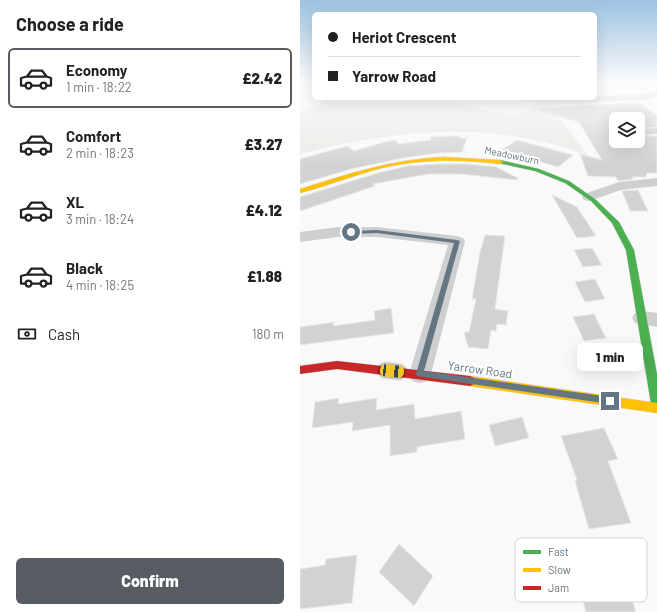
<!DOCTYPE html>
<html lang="en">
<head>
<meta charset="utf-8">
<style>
  body { margin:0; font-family:Barlow,sans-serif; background:#f6f6f6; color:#202124; height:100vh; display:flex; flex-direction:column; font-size:15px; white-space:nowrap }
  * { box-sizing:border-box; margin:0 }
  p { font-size:13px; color:#757577 }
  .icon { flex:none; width:22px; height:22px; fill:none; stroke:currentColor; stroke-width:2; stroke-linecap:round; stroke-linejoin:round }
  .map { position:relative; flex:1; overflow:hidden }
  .drawer { display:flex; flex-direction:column; background:#fff; width:300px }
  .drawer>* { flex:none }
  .hud { position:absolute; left:12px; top:12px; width:285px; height:88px; border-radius:6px; box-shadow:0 4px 16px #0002; display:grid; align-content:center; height:88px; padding:0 16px; background:#fff }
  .tools { position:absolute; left:309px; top:112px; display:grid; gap:8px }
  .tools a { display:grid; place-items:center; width:36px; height:36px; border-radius:6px; background:#fff; box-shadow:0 4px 16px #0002; font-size:20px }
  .end { position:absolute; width:18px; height:18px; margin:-9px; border:5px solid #657683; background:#fff; box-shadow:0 0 0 2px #fff }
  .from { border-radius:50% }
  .bubble { position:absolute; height:28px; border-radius:6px; background:#fff; box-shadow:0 4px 16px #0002; font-size:13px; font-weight:800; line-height:28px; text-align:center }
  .car { position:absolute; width:12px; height:24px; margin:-12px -6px; border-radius:5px; box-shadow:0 0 3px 1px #0007; background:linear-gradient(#f5c518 24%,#345 0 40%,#f5c518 0 76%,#345 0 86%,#f5c518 0) }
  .hud b { display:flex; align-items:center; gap:14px; height:38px; font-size:15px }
  .hud b+b { border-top:1px solid #e0e0e0 }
  .hud i { width:10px; height:10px; background:#202124 }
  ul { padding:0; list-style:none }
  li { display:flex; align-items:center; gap:12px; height:60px; margin:0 8px 6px; padding:0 8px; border:2px solid transparent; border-radius:6px }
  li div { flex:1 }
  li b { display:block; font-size:15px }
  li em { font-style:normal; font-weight:800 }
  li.on { border-color:#565c61 }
  li>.icon { width:36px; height:36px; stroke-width:1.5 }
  h2 { padding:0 16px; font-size:18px; line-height:48px }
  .pay { display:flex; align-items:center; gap:10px; height:44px; padding:0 16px; font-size:15px }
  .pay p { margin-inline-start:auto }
  .primary-button { display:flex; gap:8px; margin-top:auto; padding:8px 16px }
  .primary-button a { flex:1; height:46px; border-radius:6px; background:#565c61; color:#fff; font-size:16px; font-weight:800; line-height:46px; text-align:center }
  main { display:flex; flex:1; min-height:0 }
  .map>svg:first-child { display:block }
  .green { fill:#e8ebe6 }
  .building { fill:#d0d2d3; stroke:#e8e8e8 }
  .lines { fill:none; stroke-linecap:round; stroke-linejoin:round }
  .fast-casing { stroke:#d5d6d7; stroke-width:1 }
  .slow-casing { stroke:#d5d6d7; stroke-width:1 }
  .jam-casing { stroke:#d5d6d7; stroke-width:1 }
  .street { fill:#cecfd0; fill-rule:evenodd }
  .fast { fill:#4caf50; fill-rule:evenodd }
  .slow { fill:#ffc107; fill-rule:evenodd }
  .jam { fill:#c62828; fill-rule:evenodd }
  .route { fill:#657683 }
  .labels { text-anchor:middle; stroke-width:4; stroke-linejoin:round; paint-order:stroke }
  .far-street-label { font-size:10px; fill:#657683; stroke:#fff }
  .street-label { font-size:12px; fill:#657683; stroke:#fff }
  .key { fill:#fff; stroke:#d1d6da; stroke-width:1 }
  .key-label { font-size:11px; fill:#657683 }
</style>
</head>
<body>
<main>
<section class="drawer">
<h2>Choose a ride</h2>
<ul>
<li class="on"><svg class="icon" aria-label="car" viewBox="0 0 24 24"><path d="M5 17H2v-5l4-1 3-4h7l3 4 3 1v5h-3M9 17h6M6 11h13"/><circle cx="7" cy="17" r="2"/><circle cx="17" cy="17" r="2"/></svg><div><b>Economy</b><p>1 min · 18:22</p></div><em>£2.42</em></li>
<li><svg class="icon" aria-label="car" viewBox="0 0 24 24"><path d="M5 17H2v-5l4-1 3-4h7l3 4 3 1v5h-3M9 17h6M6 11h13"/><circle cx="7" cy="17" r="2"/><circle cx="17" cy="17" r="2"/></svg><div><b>Comfort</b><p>2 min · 18:23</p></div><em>£3.27</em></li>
<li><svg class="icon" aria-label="car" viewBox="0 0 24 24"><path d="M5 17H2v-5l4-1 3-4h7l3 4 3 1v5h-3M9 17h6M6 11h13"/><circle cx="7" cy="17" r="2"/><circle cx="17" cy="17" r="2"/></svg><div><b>XL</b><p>3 min · 18:24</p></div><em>£4.12</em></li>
<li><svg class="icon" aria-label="car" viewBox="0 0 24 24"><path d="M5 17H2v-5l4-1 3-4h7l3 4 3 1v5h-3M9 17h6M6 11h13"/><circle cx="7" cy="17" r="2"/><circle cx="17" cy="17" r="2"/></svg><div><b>Black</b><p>4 min · 18:25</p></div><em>£1.88</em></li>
</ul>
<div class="pay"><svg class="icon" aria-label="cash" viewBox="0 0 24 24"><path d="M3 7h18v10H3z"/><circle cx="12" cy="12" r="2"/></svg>Cash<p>180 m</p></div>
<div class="primary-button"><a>Confirm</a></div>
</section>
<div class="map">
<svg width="357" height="612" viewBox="0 0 357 612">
  <rect width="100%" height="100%" fill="#f9f9f9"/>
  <path class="green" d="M38,98H139L215,117L236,104L253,103L252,110L289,156C194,119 96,129 0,154V112Z"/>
  <g class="building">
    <path d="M339,103L357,115V127L338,128V119H316V141H338V136H357V173H347L346,177H332L333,179L318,181L316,177L288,176L280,154L302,160L279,122L239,111V108Z"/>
    <path d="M147,136H160L159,138H167L162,151L165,152L139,153L103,158L51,169L0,184V159L47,146L54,151L85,142L96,140L98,144L131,140V137Z"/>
    <path d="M217,140L273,155L258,167L202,150Z"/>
    <path d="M137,164H168L196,167L218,178L217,180L160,174H128L73,184L75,186L0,211V197L81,172L108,166Z"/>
    <path d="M338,190L348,211H330L322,191Z"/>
    <path d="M252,195L277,207L296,236L277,238Z"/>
    <path d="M185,235L205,236L195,309L208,311L206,325L197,324L196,331L191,330L188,349L168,347L164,332H169L176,299H172L180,252Z"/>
    <path d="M292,248L302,265L283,267L274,250Z"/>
    <path d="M295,279L305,299L285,302L275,282Z"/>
    <path d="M91,308L94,333L0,345V327L34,322L33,326L75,320L74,311Z"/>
    <path d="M294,314L306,338L284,341L273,317Z"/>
    <path d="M302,351L309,366L285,369L278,354Z"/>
    <path d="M39,398L38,404L77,398L76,410L114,404L115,419L161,411L165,439L117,447V452L90,456V425L52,431L53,422L12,428L15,402Z"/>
    <path d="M222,417L229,438L195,446L189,425Z"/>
    <path d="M304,428L318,459L308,461L331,523L289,529L275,481L277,480L261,436Z"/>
    <path d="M99,544L133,576L114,606L79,572Z"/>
    <path d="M57,555L52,603L0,609V569L25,565L26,559Z"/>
    <path d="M318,556L336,612H286L273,563Z"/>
  </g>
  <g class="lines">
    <defs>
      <path id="fast" d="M200,160L239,169L269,181L295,199L319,222L334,250L357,374V409L353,408L351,404L326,250L312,223L291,201L265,183L235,171L198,163V161Z"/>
      <g id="slow">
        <path d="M8,82H14L0,87V85Z"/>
        <path d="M144,157L200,160L203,162L200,164C160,159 121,159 82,168C54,175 28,186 0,193V189C48,174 93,159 144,157Z"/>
        <path d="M170,376L357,403V413L170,386L166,384L165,381L166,378Z"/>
      </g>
      <path id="jam" d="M37,361L170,376L174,378L175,381L174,384L170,386L37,369L0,374V366Z"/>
    </defs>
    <use href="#fast" class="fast-casing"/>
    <use href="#slow" class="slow-casing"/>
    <use href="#jam" class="jam-casing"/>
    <g class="street">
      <path d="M295,82H302L295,85Z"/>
      <path d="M357,90V96L347,100C328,100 226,107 218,98H295V96L346,94Z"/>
      <path d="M357,128V134L338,135V129Z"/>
      <path d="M357,178V186L321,190L289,201L284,200L282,197L284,194L319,182Z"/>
      <path d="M38,227H77L157,236L163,238L165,241L131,374L128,381L120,383L112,381L109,374L148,245L77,237H38L0,242V232Z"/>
      <path d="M342,311L357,313V327L335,323L332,318L335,313Z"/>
    </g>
    <use href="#fast" class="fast"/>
    <use href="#slow" class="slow"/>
    <use href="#jam" class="jam"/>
  </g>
  <linearGradient id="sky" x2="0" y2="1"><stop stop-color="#9dc2e2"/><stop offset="0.49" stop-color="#fcfcfc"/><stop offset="1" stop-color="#fcfcfc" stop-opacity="0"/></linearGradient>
  <rect width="357" height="168" fill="url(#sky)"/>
  <path class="route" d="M77,230L157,240L160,241L124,371L310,397L314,401L312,403L310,404L117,376L116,374L154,243L77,233L51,234L49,232L51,231Z"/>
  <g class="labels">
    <g class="far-street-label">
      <text transform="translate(212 155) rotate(12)" y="4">Meadowburn</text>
    </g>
    <g class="street-label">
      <text transform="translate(180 370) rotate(8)" y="4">Yarrow Road</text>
    </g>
  </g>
  <rect x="215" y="538" width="132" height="64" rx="6" class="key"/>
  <rect x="223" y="550" width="18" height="4" fill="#4caf50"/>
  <rect x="223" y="568" width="18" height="4" fill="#ffc107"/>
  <rect x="223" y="586" width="18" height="4" fill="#c62828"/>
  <g class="key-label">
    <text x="248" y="556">Fast</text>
    <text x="248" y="574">Slow</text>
    <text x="248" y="592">Jam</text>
  </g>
</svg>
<div class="tools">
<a><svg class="icon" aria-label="layers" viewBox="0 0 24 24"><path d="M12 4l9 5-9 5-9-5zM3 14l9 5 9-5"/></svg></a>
</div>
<i class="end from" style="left:51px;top:232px"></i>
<i class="end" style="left:310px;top:401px"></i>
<div class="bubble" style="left:277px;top:343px;width:66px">1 min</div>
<i class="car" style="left:92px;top:371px;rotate:96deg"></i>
<div class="hud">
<b><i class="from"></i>Heriot Crescent</b>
<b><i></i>Yarrow Road</b>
</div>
</div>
</main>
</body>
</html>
